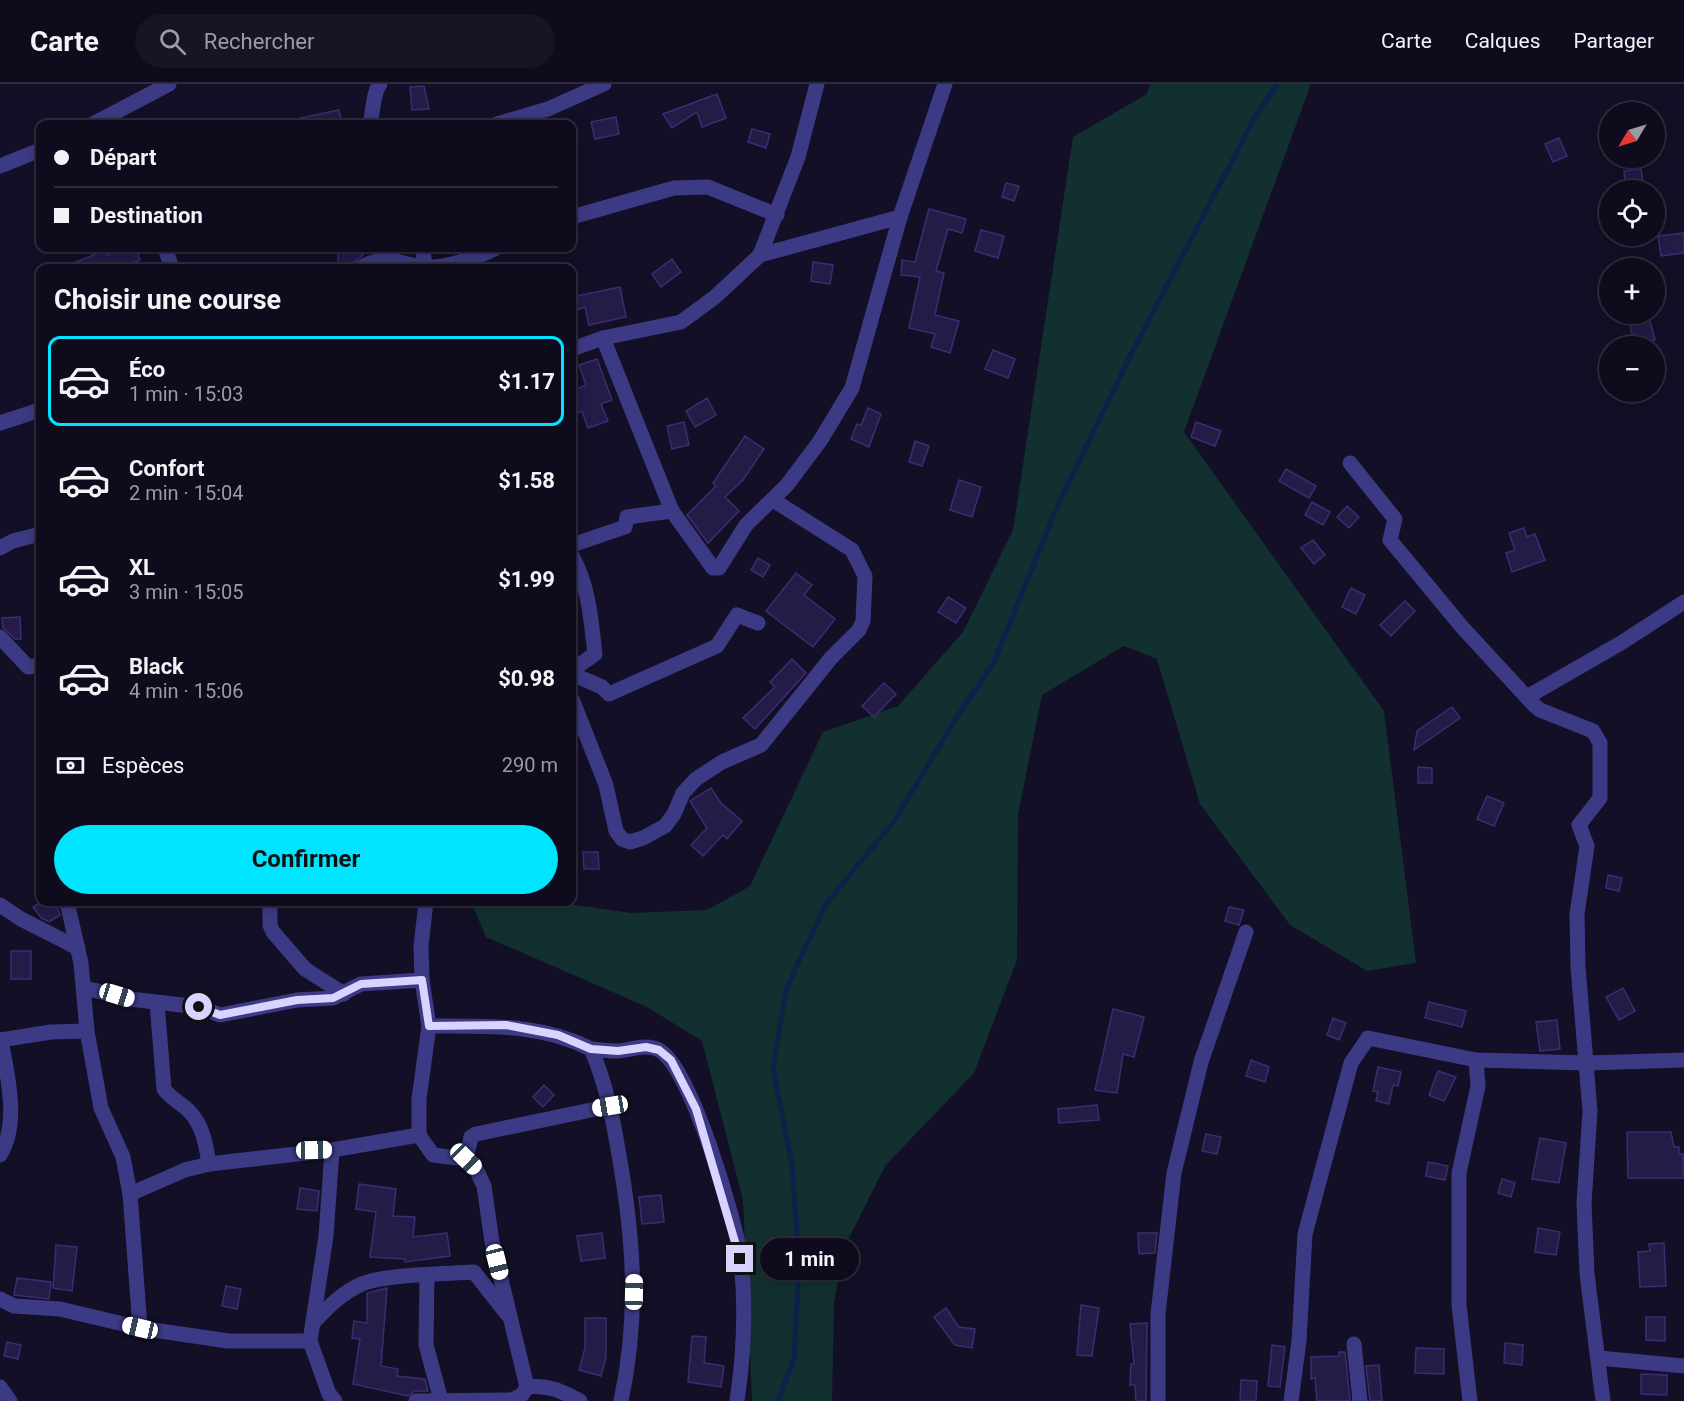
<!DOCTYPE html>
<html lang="fr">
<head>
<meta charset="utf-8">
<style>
  body { margin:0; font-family:Roboto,sans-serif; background:#171425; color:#f1f3f6; height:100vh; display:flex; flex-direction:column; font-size:22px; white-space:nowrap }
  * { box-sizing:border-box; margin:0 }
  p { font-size:20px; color:#9b9ba3 }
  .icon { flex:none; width:33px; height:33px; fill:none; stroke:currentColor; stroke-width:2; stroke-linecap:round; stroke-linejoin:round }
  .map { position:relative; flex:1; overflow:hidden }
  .sheet { position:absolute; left:36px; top:180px; width:540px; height:642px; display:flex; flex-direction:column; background:#0e0b1c; border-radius:12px; box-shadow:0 3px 15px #0003,0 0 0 2px #2e2b3b }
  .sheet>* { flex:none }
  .hud { position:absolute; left:36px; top:36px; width:540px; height:132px; border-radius:12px; box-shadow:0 3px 15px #0003,0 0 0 2px #2e2b3b; display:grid; align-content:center; height:132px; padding:0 18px; background:#0e0b1c }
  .needle { width:39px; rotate:232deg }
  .tools { position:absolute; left:1599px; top:18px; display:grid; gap:12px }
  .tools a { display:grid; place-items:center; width:66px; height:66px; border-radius:50%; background:#0e0b1c; box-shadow:0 3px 15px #0003,0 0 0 2px #2e2b3b; font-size:30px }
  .end { position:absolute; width:27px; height:27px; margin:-14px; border:8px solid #d9d4ff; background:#111; box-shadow:0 0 0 3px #111 }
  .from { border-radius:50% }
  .bubble { position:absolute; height:42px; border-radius:21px; background:#0e0b1c; box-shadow:0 3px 15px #0003,0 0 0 2px #2e2b3b; font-size:20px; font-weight:700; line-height:42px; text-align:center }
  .car { position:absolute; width:18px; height:36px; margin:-18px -9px; border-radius:8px; box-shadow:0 0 4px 2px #0007; background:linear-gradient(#fff 24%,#345 0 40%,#fff 0 76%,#345 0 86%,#fff 0) }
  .hud b { display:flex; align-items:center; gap:21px; height:57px; font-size:22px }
  .hud b+b { border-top:2px solid #2e2b3b }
  .hud i { width:15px; height:15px; background:#f1f3f6 }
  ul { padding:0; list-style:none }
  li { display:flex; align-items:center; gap:18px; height:90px; margin:0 12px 9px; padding:0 6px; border:3px solid transparent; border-radius:12px }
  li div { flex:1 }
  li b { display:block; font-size:22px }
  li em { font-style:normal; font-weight:700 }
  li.selected { border-color:#00e5ff }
  li>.icon { width:54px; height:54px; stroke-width:1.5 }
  h2 { padding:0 18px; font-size:27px; line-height:72px }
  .pay { display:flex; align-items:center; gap:15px; height:66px; padding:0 18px; font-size:22px }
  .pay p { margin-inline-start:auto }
  .primary-button { display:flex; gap:12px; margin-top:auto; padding:12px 18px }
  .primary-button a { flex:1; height:69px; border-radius:36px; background:#00e5ff; color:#111; font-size:24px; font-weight:700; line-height:69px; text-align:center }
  header { display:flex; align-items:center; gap:36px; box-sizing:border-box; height:84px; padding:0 30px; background:#0e0b1c; border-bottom:2px solid #2e2b3b }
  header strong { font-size:28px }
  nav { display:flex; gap:33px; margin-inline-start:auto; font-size:21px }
  .search { width:420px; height:54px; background:#171425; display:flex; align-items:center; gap:15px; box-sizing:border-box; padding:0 21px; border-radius:33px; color:#9b9ba3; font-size:22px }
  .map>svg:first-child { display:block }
  .green { fill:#12302f }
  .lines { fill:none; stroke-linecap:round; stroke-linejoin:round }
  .stream { stroke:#0c2248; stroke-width:5 }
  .building { fill:#241b47; stroke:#3b2d73; stroke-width:1.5 }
  .minor { stroke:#3d3a85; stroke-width:15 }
  .route { stroke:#d9d4ff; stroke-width:8 }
</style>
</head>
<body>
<header>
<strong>Carte</strong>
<div class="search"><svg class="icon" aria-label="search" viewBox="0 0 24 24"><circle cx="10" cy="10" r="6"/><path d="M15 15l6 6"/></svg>Rechercher</div>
<nav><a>Carte</a><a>Calques</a><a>Partager</a></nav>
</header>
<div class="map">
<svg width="1684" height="1317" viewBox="0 0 1684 1317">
  <rect width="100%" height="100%" fill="#130f26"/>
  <path class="green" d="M1150,0H1311L1184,348L1384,627L1416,879L1367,887L1290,841L1200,720L1157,575L1124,562L1042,611L1018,731L1017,876L974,989L885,1082L846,1160L834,1218L832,1317H752L743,1116L702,957L647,923L486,853L471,818H554L631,829L707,826L750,802L823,648L898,622L963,548L1013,446L1073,53L1147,10Z"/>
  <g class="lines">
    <path class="stream" d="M778,1317L794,1275L799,1180L792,1082L773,983L786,905L826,820L894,737L957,633L993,580L1058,421L1130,272L1255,33L1277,0"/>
  </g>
  <g class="building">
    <path d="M424,2L429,25L412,26L410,3Z"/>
    <path d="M717,10L726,34L702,43L697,28L672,44L663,30Z"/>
    <path d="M339,26L342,40H300V34Z"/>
    <path d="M616,33L619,50L595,55L591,38Z"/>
    <path d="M752,45L770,50L766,64L748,58Z"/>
    <path d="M1559,54L1567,72L1553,78L1545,60Z"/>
    <path d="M1641,85L1644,105L1626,106L1624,87Z"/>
    <path d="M1006,99L1019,102L1014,117L1002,113Z"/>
    <path d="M929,125L966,135L962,149L948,145L936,187L944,189L935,231L959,237L950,269L931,263L935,250L909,244L920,193L901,191L902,176L915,178Z"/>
    <path d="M981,146L1004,152L998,174L975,167Z"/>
    <path d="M1684,149V169L1661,172L1658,152Z"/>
    <path d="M126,164H136L140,176L118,184H61L106,166L107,171Z"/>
    <path d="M338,164H363V171L352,179L338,180Z"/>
    <path d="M672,175L681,188L661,203L652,190Z"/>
    <path d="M813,178L833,181L830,200L811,197Z"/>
    <path d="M620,203L626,233L589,241L585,223L572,228V213Z"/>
    <path d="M1627,230H1648L1655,256L1635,261Z"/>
    <path d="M993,266L1015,275L1008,294L985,285Z"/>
    <path d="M597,275L612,316L601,320L608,337L588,344L582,327L572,331V307L586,301L579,281Z"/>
    <path d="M707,314L716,331L695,343L686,327Z"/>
    <path d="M868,324L881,330L869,363L851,355L857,340L861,341Z"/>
    <path d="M684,338L689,361L672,365L667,342Z"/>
    <path d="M1196,338L1221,347L1215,362L1191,353Z"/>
    <path d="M745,352L764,365L743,396L725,413L739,427L708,459L687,431L716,402L713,399Z"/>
    <path d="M915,357L929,362L922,382L909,378Z"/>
    <path d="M1286,385L1316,402L1309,414L1279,397Z"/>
    <path d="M959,396L981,403L972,433L950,426Z"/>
    <path d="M1312,418L1330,428L1323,441L1305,431Z"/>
    <path d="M1347,422L1359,433L1349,444L1337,433Z"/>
    <path d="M1524,444L1527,453L1535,450L1545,476L1512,488L1506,469L1515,466L1509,449Z"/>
    <path d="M1313,456L1325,471L1314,480L1301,464Z"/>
    <path d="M758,474L770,481L763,493L751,486Z"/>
    <path d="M796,489L812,501L804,511L835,535L813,563L766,527Z"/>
    <path d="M1351,504L1365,511L1356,530L1342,523Z"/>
    <path d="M948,513L966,524L956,539L938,528Z"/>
    <path d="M1405,517L1415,527L1391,552L1380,541Z"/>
    <path d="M20,533L21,555H15L3,544L2,534Z"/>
    <path d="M792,575L806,589L755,645L743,634L775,603L770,598Z"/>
    <path d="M884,599L896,610L874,633L862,622Z"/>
    <path d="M1452,623L1460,634L1414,666L1417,647Z"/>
    <path d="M1418,683L1432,684V699H1418Z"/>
    <path d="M711,704L721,719L742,737L727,755L723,751L703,772L691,761L707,744L690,717Z"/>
    <path d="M1487,712L1504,719L1494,742L1477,735Z"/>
    <path d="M583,768H598L599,785H584Z"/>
    <path d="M1608,791L1622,794L1619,807L1606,804Z"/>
    <path d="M41,818H55L60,831L49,838L41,834L33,823Z"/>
    <path d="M1229,823L1244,826L1239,841L1225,837Z"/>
    <rect x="11" y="867" width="20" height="28"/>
    <path d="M1623,904L1635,927L1619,936L1606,913Z"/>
    <path d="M1429,918L1466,927L1462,943L1425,934Z"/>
    <path d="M1113,925L1144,933L1134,973L1123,970L1117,1009L1095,1006Z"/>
    <path d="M1333,934L1346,939L1339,956L1327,951Z"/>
    <path d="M1557,936L1560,965L1540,967L1536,938Z"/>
    <path d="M1251,976L1269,983L1265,998L1246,992Z"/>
    <path d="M1378,983L1401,988L1398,1002L1393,1001L1389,1020L1376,1017L1378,1008L1373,1007Z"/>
    <path d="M1438,987L1456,993L1444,1017L1429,1011Z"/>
    <path d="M544,1001L554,1011L543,1023L533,1013Z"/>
    <path d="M1097,1021L1099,1036L1059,1039L1058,1025Z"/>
    <path d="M1627,1048H1671L1674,1063H1679V1070H1683V1094H1628Z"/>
    <path d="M1206,1050L1221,1053L1217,1070L1202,1067Z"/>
    <path d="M1540,1054L1566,1059L1559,1099L1532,1095Z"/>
    <path d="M1428,1078L1448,1082L1445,1096L1426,1092Z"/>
    <path d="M1502,1095L1515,1099L1511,1113L1498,1109Z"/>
    <path d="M359,1100L396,1105L393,1132L415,1133L413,1153L447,1149L450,1172L405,1178V1175L370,1173L376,1128L356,1125Z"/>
    <path d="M300,1104L319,1107L317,1127L297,1125Z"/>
    <path d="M661,1111L664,1138L642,1140L639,1113Z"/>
    <path d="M1538,1144L1560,1148L1556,1171L1535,1168Z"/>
    <path d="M602,1149L605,1174L581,1177L577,1152Z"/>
    <path d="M1138,1149H1157L1155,1169L1139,1170Z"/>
    <path d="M1664,1159L1666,1202L1640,1203L1638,1168L1650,1167L1649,1160Z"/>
    <path d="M56,1161L77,1163L72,1207L53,1204Z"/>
    <path d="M17,1194L51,1198L49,1215L14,1211Z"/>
    <path d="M226,1202L241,1205L237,1225L222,1222Z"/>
    <path d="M387,1204L381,1282L398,1285L397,1292L425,1295L428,1307H415L408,1312L353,1300L360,1255L352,1254L354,1237L367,1239V1209Z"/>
    <path d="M1081,1221L1099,1224L1092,1272L1077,1271Z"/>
    <path d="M946,1224L959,1243L975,1245L972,1264L955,1261L934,1233Z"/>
    <path d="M1646,1233H1665V1257L1646,1256Z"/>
    <path d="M585,1234H606V1273L601,1292L579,1286L585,1264Z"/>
    <path d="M1147,1239L1146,1317H1136L1135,1301H1130L1131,1280H1134L1130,1240Z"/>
    <path d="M692,1252L706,1253L704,1279L724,1282L721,1303L688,1298Z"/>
    <path d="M7,1258L21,1261L18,1275L4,1272Z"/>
    <path d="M1505,1259L1523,1261L1522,1281L1504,1279Z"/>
    <path d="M1272,1261L1285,1263L1280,1303L1268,1302Z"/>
    <path d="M1416,1264L1444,1265V1290L1415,1289Z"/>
    <path d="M1339,1268H1345L1350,1317H1317L1315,1294L1311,1295V1273L1339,1272Z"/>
    <path d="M1379,1281L1382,1317H1370L1366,1282Z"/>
    <path d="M1641,1290L1667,1291V1311L1641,1310Z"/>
    <path d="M1241,1296L1257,1297L1256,1317H1240Z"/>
  </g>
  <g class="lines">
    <g class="minor">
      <path d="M93,40L169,0"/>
      <path d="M370,40C373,29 373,8 380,0"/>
      <path d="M497,40L548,25L604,0"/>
      <path d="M0,82L40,66"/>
      <path d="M572,133L674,104L708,103L777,131"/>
      <path d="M165,164L172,184"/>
      <path d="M422,164L426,184"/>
      <path d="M760,171L798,73L817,0"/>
      <path d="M360,184C387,168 397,180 423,183C443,185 479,173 496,164"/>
      <path d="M603,254L672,427L713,484H719L746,441L787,401L820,357L852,304L900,133"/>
      <path d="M572,265L603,254L681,238L715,213L760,171L900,133L945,0"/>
      <path d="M0,339L40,326"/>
      <path d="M1350,379L1395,435L1390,456L1462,543L1533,620L1540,626L1593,647L1600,659V714L1579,741L1587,762L1577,830L1578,883L1590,1027L1584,1119L1587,1190L1603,1317"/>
      <path d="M572,461L625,443L627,433L672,427"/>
      <path d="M0,464L13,457L40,450"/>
      <path d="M572,472C589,502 591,536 595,570L572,586V595"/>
      <path d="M0,553L28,583L40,581"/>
      <path d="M572,590L602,603L609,610L717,562L737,531L758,539"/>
      <path d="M1527,613L1621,559L1684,518"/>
      <path d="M572,615L606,701L616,747L622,755L630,758L643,754L665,742L674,730L683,709L696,695L722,678L761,661L831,574L859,546L863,537L865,492L852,466L773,416"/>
      <path d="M67,818L81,879L87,947L101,1024L123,1073L130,1110L140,1244"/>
      <path d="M270,818V841L273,848L305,885L344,910"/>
      <path d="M0,821L21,835L78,864"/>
      <path d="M85,904L130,915L199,923L220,931L297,916L333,914L361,900L422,896"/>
      <path d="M157,919L164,1005C171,1015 180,1018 189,1027C203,1041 206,1061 209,1080"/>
      <path d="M429,942C485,942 539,939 591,965C606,999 613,1035 619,1071C634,1156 639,1232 621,1317"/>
      <path d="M0,956L51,948L87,947"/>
      <path d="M591,965C600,966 609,967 618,967C631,966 646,959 659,966C691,983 736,1138 741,1176C746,1223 744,1270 737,1317"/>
      <path d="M419,1051V1015L429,942L422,896L421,862L426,818"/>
      <path d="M332,1066L326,1152L310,1257L329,1310L335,1317"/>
      <path d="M0,1071C20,1039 7,990 1,956"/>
      <path d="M466,1075L471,1053L476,1050L610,1022"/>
      <path d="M130,1110L185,1086L209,1080L332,1066L419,1051L433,1071L466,1075L476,1085L484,1102L492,1158L527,1303L522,1311L512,1316L416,1317"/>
      <path d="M427,1191L426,1261L441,1316"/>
      <path d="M0,1215L14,1222L60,1225L140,1244L228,1257H310"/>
      <path d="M314,1238C328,1223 343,1208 362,1200C385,1190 447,1190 474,1188L507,1230"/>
      <path d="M1354,1260L1360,1317"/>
      <path d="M1599,1274L1684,1282"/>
      <path d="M0,1303L10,1317"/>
      <path d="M527,1303C548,1300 563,1308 580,1317"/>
      <path d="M1158,1317V1230L1174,1089L1201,978L1246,848"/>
      <path d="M1291,1317L1299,1257L1305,1150L1351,979L1368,954L1476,976L1587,979L1684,976"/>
      <path d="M1470,1317L1459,1221V1089L1478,1002L1476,976"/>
    </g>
  </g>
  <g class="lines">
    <path class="route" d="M199,923L220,931L297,916L333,914L361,900L422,896L429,942L506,941L558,951L591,965L618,967L646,963L659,966L671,976L696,1025L740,1175"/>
  </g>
</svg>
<div class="tools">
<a><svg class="needle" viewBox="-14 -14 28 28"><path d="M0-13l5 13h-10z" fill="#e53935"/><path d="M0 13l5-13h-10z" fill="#9b9ba3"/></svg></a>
<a><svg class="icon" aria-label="locate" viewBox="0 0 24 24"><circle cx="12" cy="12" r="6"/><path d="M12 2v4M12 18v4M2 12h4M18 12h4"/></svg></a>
<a>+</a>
<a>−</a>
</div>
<i class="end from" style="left:199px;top:923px"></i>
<i class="end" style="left:740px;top:1175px"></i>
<div class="bubble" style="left:760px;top:1154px;width:99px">1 min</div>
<i class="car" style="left:117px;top:911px;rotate:107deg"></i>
<i class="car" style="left:610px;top:1022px;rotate:260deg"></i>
<i class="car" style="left:314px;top:1066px;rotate:89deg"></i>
<i class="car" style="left:466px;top:1075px;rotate:134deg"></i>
<i class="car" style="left:497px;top:1178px;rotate:166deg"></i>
<i class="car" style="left:634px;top:1208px;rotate:1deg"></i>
<i class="car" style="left:140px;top:1244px;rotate:283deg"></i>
<div class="hud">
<b><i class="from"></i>Départ</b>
<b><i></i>Destination</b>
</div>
<section class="sheet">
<h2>Choisir une course</h2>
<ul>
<li class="selected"><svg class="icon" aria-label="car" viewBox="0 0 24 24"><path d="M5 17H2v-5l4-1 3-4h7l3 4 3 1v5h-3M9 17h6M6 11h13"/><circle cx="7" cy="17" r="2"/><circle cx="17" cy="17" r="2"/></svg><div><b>Éco</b><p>1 min · 15:03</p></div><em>$1.17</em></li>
<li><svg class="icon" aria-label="car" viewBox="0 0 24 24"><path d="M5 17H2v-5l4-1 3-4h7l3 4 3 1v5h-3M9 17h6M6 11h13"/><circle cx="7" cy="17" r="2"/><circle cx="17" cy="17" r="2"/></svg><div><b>Confort</b><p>2 min · 15:04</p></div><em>$1.58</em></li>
<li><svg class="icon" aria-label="car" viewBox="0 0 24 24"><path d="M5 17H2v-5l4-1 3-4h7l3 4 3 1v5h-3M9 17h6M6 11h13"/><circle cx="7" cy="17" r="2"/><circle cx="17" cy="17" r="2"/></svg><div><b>XL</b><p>3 min · 15:05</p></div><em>$1.99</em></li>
<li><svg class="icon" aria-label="car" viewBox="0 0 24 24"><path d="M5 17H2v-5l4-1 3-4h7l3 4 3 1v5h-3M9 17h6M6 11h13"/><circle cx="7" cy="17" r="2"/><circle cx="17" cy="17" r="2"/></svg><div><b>Black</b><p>4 min · 15:06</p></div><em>$0.98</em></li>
</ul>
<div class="pay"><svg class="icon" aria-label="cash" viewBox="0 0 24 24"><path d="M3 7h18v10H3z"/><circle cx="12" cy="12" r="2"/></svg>Espèces<p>290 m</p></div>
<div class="primary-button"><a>Confirmer</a></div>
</section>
</div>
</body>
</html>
